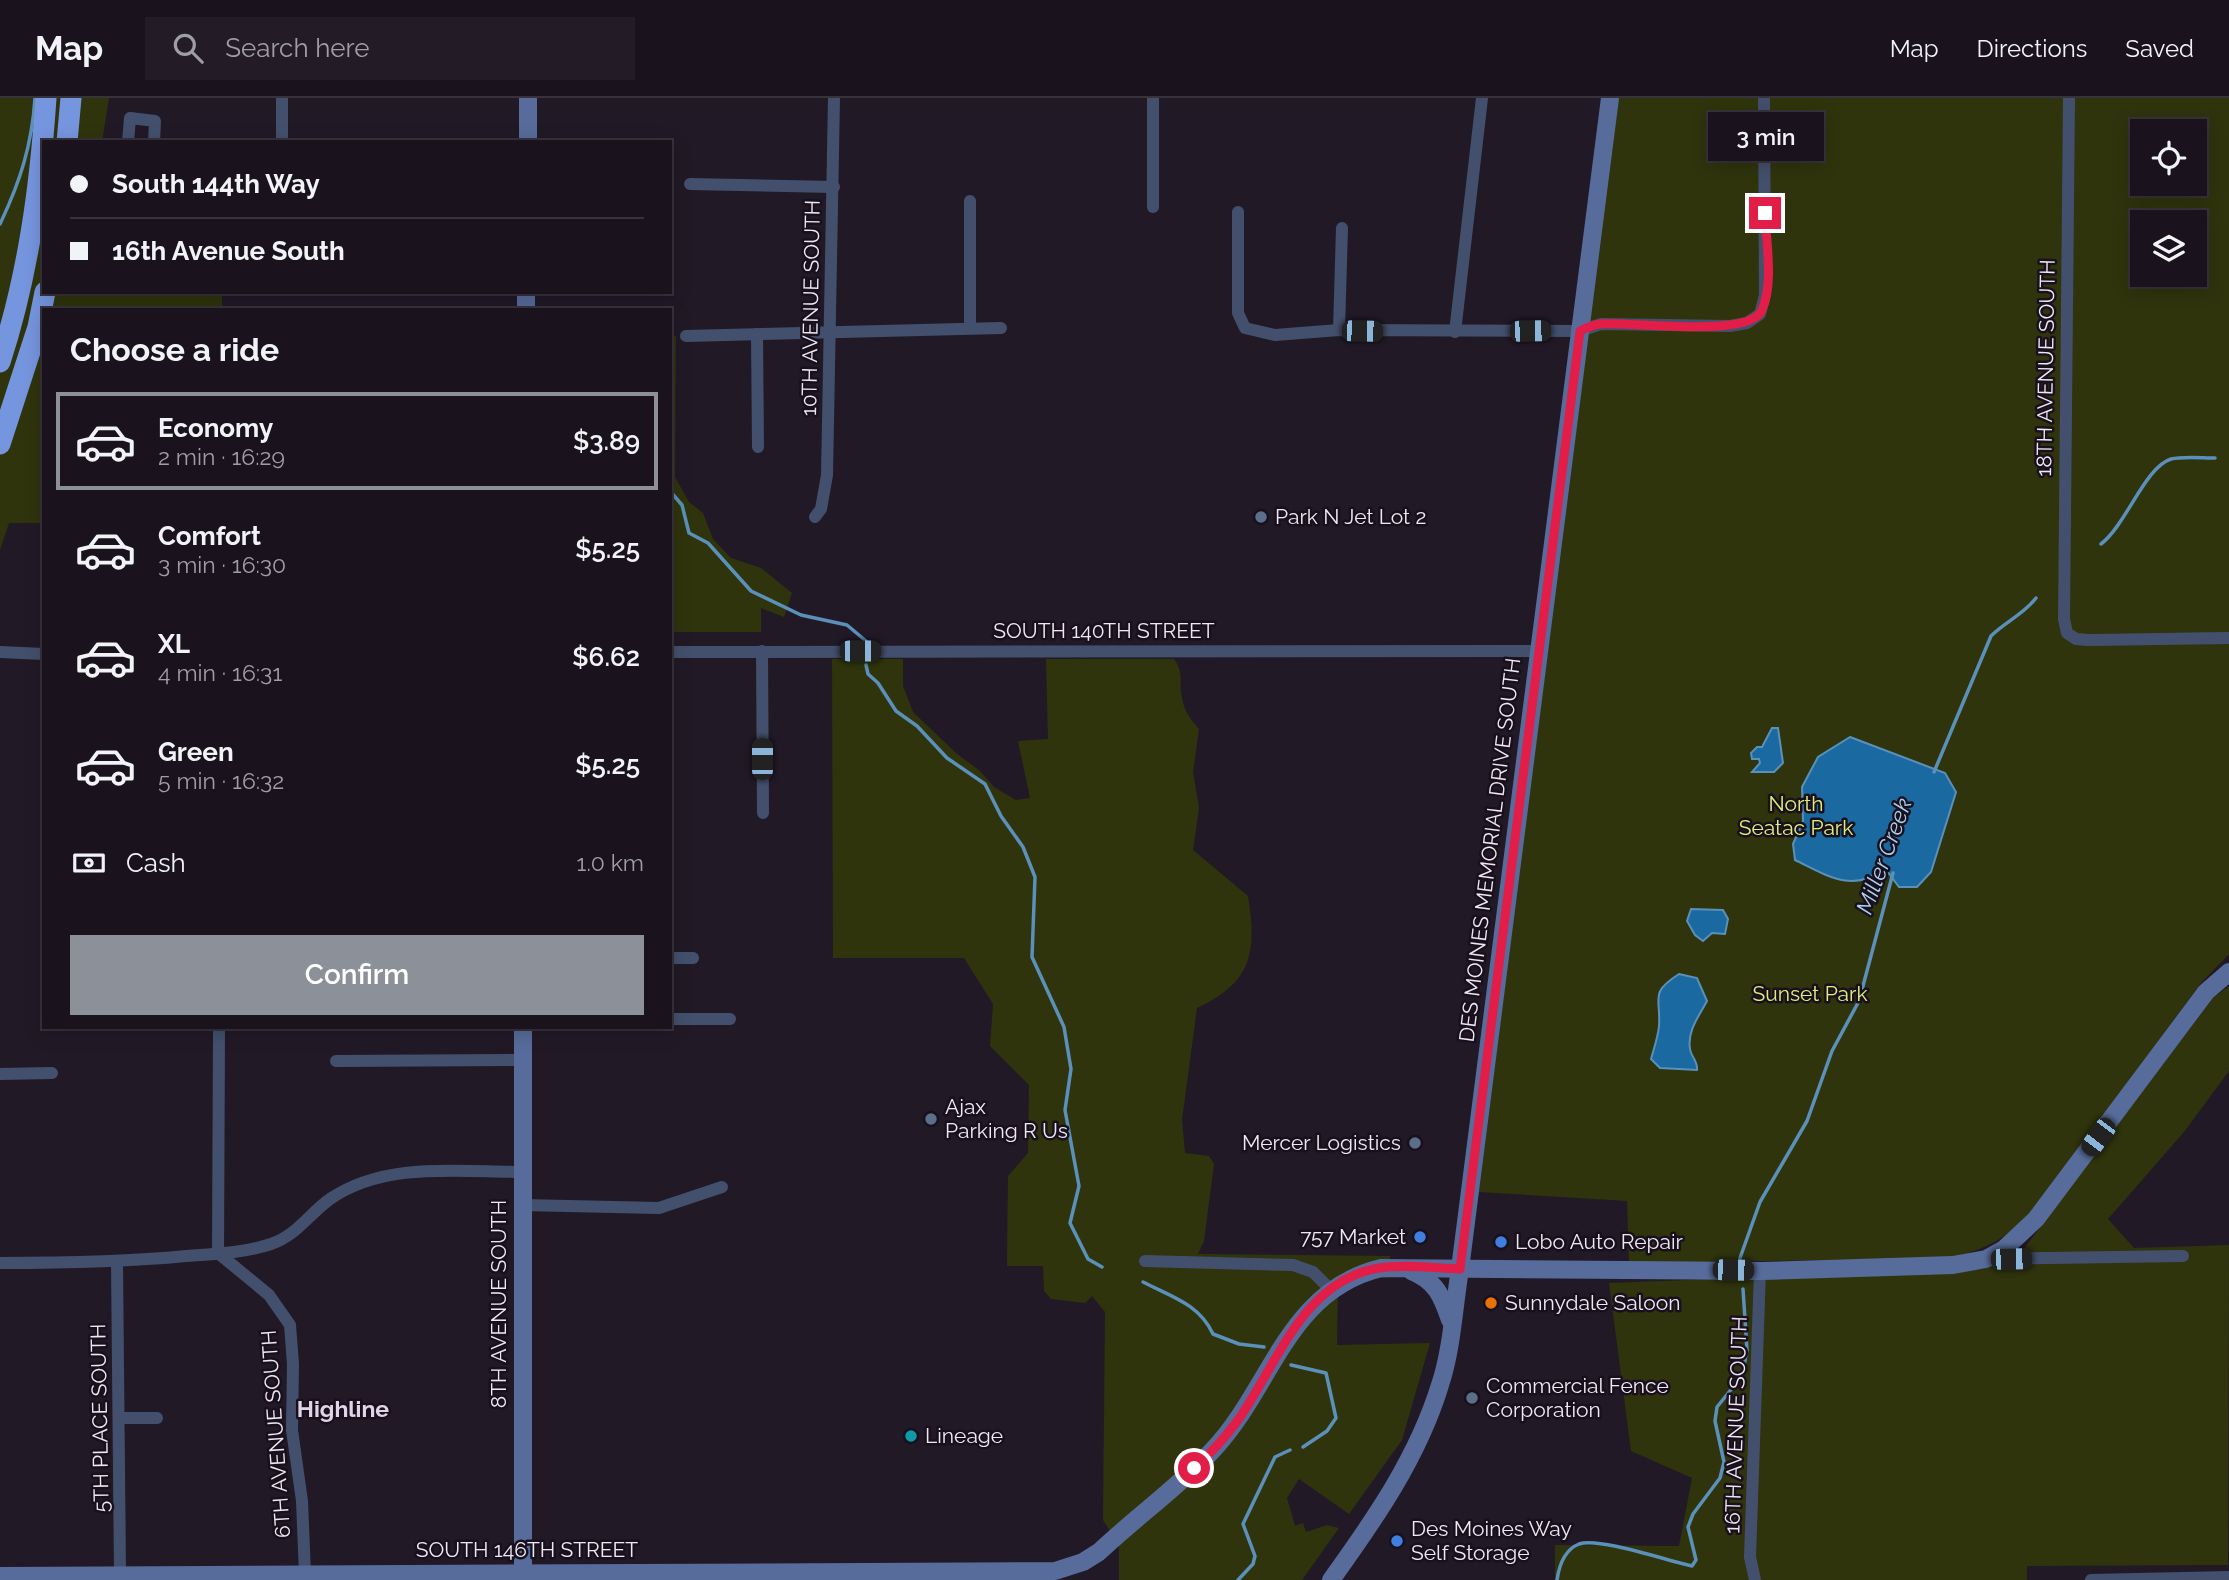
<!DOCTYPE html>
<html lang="en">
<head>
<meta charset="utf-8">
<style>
  body { margin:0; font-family:Raleway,sans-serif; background:#231c26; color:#f1f3f6; height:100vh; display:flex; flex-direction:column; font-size:26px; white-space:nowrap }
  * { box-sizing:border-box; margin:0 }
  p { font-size:23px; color:#9f9ea4 }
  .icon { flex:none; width:38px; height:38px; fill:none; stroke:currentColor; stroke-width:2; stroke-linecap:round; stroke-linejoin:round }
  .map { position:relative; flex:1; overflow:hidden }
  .side { position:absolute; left:42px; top:210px; width:630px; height:721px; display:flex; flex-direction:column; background:#1a131d; border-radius:0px; box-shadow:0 4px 18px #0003,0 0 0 2px #38323b }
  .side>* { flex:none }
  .banner { position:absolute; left:42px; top:42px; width:630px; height:154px; border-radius:0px; box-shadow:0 4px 18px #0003,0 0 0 2px #38323b; display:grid; align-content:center; height:154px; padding:0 28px; background:#1a131d }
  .controls { position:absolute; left:2130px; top:21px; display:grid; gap:14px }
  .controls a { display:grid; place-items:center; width:77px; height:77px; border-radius:0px; background:#1a131d; box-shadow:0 4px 18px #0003,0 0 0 2px #38323b; font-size:35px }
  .end { position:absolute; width:32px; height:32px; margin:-16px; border:9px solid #e11d48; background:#fff; box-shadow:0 0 0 4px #fff }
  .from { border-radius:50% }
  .bubble { position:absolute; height:49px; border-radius:0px; background:#1a131d; box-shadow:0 4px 18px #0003,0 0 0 2px #38323b; font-size:23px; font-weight:600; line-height:49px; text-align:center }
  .car { position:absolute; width:21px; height:42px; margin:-21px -10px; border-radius:9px; box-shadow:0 0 5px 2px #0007; background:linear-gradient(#222 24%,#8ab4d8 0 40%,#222 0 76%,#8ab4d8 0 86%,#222 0) }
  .banner b { display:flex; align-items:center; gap:24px; height:66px; font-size:26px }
  .banner b+b { border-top:2px solid #38323b }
  .banner i { width:18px; height:18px; background:#f1f3f6 }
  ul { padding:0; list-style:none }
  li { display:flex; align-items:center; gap:21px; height:98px; margin:0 14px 10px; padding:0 14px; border:4px solid transparent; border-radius:0px }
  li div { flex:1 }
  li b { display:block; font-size:26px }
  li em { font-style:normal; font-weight:600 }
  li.active { border-color:#8c9099 }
  li>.icon { width:63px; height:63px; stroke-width:1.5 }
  h2 { padding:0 28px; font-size:32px; line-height:84px }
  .pay { display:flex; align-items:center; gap:18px; height:77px; padding:0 28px; font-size:26px }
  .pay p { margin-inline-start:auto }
  .action { display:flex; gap:14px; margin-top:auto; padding:14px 28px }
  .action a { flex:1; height:80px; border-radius:0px; background:#8c9099; color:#fff; font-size:28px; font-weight:600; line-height:80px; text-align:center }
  header { display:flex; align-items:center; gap:42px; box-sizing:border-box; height:98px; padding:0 35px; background:#1a131d; border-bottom:2px solid #38323b }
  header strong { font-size:33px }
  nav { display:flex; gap:38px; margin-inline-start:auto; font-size:24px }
  .search { width:490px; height:63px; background:#231c26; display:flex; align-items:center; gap:18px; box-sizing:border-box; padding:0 24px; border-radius:0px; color:#9f9ea4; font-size:26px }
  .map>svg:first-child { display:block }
  .green { fill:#2f340d; fill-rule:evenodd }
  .water { fill:#1a6aa1; stroke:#5a90b9; stroke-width:2 }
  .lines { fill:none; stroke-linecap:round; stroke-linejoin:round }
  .stream { stroke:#5a90b9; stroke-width:3.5 }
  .street { stroke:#43506d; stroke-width:12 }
  .secondary { stroke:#576c9b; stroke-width:18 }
  .highway { stroke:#7595de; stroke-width:21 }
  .route { stroke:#e11d48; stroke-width:9 }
  .service-dot { fill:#5c6f8a; stroke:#19101e; stroke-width:2.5 }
  .shop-dot { fill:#3f7fe0; stroke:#19101e; stroke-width:2.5 }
  .food-dot { fill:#e8710a; stroke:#19101e; stroke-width:2.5 }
  .culture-dot { fill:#0f9aa8; stroke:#19101e; stroke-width:2.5 }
  .labels { text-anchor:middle; stroke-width:5; stroke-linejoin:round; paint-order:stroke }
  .street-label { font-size:21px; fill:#eee8f2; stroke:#19101e }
  .poi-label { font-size:21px; fill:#eee8f2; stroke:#19101e; text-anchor:start }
  .park-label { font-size:21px; fill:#deef79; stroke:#19101e }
  .water-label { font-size:23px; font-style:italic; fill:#acd0ef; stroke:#19101e }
  .neighbourhood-label { font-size:23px; font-weight:bold; fill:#e0d4e7; stroke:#19101e }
</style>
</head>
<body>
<header>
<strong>Map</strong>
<div class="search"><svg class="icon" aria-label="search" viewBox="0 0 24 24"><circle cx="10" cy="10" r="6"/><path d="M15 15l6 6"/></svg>Search here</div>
<nav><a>Map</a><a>Directions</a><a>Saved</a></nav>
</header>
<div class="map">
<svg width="2229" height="1482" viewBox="0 0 2229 1482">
  <rect width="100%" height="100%" fill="#221927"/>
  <g class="green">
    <path d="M0,0H109L102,44H44V194H222V212H44V425H9L0,452Z"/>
    <path d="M1615,0H2229V535L2089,536L2081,542L2229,544V856L2201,885L2032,1113C2007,1141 1986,1151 1950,1160L1629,1165L1627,1103L1479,1094ZM2142,33H2194V86H2142ZM2142,124H2194V177H2142Z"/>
    <path d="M670,238H676L675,379L689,404L703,415L713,441L731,460L761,470L792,495L784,519L761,510V534H670Z"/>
    <path d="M832,561H903V588L913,614L957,656L979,672L994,689L1016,702L1030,700L1018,643L1048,641L1046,561H1174C1184,574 1179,585 1182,600C1184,613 1191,622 1199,631L1193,674L1199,710L1193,752L1248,798C1257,855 1252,884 1197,910L1182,1022L1185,1055L1209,1058L1214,1066L1204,1143L1198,1156L1390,1158V1179L1338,1185L1337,1247L1430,1245L1402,1342L1349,1416L1299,1381L1287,1400L1295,1428L1303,1425L1306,1434L1327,1427L1339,1430L1302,1482H1119V1447L1103,1422L1105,1214L1092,1198L1085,1205L1051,1201L1044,1193L1043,1168H1007L1008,1078L1028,1055L1029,987L990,948L993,906L964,860H833Z"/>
    <path d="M2229,888V973L2184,1034L2108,1121L2134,1150L2229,1147L2228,1467L2027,1468V1482H1555V1447L1679,1448L1692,1380L1631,1353L1609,1185L1984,1171L2023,1152L2213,900Z"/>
  </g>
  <g class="water">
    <path d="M1772,630H1778L1783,665L1774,674H1752L1760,665L1759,661H1752L1751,655L1757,649H1762Z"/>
    <path d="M1850,639L1945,675L1956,694L1931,774L1917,789H1899L1884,769C1855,797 1826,777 1795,762L1793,746L1803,723L1802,689L1818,659Z"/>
    <path d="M1691,811L1723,812L1728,821L1725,836L1712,835L1703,843L1695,837L1687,823Z"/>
    <path d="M1679,876L1697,880L1707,903C1699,918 1687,933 1690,951C1691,959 1698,963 1697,972L1660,970L1651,961C1654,950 1658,939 1659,928C1661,900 1649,895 1679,876Z"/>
  </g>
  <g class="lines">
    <g class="stream">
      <path d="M0,126C20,84 32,47 35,0"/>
      <path d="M670,393L682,407L689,435L708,445L751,493L801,517L847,527L866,543"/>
      <path d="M2101,446C2126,427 2145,369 2171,361C2183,358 2202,360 2215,360"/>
      <path d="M866,567L868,576L878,585L896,613L917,628L947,660L985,686L1001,718L1023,749L1035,779L1032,859L1064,929L1071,971L1065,1012L1079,1088L1070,1125L1088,1161L1102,1169"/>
      <path d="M1934,674L1991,538C2006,523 2023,517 2036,500"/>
      <path d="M1740,1160L1760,1104L1807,1023L1832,953L1859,903L1893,775"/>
      <path d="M1143,1184C1172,1199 1199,1206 1213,1236L1239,1246L1264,1249"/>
      <path d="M1291,1267L1326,1275L1336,1320L1327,1333L1303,1349"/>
      <path d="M1238,1482L1253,1466L1255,1458L1243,1426L1275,1359L1290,1352"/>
      <path d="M1557,1482C1559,1468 1564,1452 1579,1446C1599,1439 1668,1463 1692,1468L1696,1462L1688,1429L1693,1416L1720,1380L1724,1364L1715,1323L1717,1309L1742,1278L1747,1252L1743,1191"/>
    </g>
    <g class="street">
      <path d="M2069,0L2064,521L2067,535L2076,541L2088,542L2229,540"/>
      <path d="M128,44L130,20L155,23L154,44"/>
      <path d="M282,44V0"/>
      <path d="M690,86L834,89"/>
      <path d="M970,103V230"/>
      <path d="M1153,109V0"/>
      <path d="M1238,114V215L1245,230L1275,237L1339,232L1580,233L1601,226L1730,228L1747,225L1760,216L1765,197L1764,0"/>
      <path d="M1339,232L1342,130"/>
      <path d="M1455,234L1482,0"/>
      <path d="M757,236L758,349"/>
      <path d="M686,238L1001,230"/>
      <path d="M815,419L821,411L827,377L834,0"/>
      <path d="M762,553L763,715"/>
      <path d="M0,554L44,556"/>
      <path d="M670,554L1538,553"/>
      <path d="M670,860H693"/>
      <path d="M670,921H730"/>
      <path d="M219,929L218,1155L269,1197L290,1227L293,1266L292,1332L302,1403L305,1476"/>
      <path d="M336,963L522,962"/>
      <path d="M0,976L52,975"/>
      <path d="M522,1107L659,1110L722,1089"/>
      <path d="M1990,1161L2183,1158"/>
      <path d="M1145,1163L1293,1167L1313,1174L1330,1191"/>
      <path d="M117,1164L120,1476"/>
      <path d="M0,1165C63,1165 124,1164 186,1158C214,1156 244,1155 271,1146C296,1138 309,1116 330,1101C385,1063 459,1074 522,1074"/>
      <path d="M119,1320H157"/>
      <path d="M1755,1482L1750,1459L1760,1173"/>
      <path d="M2091,1482L2229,1479"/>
    </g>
    <g class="secondary">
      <path d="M528,44V0"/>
      <path d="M526,212V194"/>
      <path d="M1411,1173C1436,1183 1442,1198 1450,1222"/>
      <path d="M0,1478L1055,1473L1083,1464L1099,1454C1135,1420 1177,1390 1211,1354C1272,1291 1286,1193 1381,1170L1762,1173L1953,1167L1986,1161L2004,1151L2036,1121L2206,894L2229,874"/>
      <path d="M523,1482V929"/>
      <path d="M1331,1482C1375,1421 1418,1359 1440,1287C1452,1251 1454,1208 1460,1171L1610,0"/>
    </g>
    <g class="highway">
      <path d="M67,44L71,0"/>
      <path d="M0,264C28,178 40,90 46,0"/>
      <path d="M0,346L38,229L45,194"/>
    </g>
  </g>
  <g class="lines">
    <path class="route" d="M1194,1370C1211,1355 1225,1340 1238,1322C1277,1267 1303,1182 1379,1170C1405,1166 1434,1170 1460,1171L1580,233C1586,230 1593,227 1600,226C1630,223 1750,241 1762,212C1774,185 1766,144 1765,115"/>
  </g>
  <g class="service-dot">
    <circle cx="1261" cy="419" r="7"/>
    <circle cx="931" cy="1021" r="7"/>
    <circle cx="1415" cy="1045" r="7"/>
    <circle cx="1472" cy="1300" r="7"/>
  </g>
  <g class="shop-dot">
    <circle cx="1420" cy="1139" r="7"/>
    <circle cx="1501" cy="1144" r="7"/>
    <circle cx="1397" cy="1443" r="7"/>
  </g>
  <circle class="food-dot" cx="1491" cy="1205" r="7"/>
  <circle class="culture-dot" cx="911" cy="1338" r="7"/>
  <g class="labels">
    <g class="street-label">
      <text transform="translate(811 210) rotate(-89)" y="7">10TH AVENUE SOUTH</text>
      <text transform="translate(2046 270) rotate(-89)" y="7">18TH AVENUE SOUTH</text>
      <text x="1104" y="540">SOUTH 140TH STREET</text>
      <text transform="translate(1490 752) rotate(-83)" y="7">DES MOINES MEMORIAL DRIVE SOUTH</text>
      <text transform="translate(499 1206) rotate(-90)" y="7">8TH AVENUE SOUTH</text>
      <text transform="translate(100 1320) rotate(-91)" y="7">5TH PLACE SOUTH</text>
      <text transform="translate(1736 1327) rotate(-88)" y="7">16TH AVENUE SOUTH</text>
      <text transform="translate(276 1336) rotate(-94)" y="7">6TH AVENUE SOUTH</text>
      <text x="527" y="1459">SOUTH 146TH STREET</text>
    </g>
    <g class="poi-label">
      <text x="1275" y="426">Park N Jet Lot 2</text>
      <text x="945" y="1016">Ajax<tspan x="945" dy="24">Parking R Us</tspan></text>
      <text x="1401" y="1052" text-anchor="end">Mercer Logistics</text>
      <text x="1406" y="1146" text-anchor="end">757 Market</text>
      <text x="1515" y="1151">Lobo Auto Repair</text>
      <text x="1505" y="1212">Sunnydale Saloon</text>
      <text x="1486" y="1295">Commercial Fence<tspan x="1486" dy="24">Corporation</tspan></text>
      <text x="925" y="1345">Lineage</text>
      <text x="1411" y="1438">Des Moines Way<tspan x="1411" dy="24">Self Storage</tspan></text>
    </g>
    <g class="park-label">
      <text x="1796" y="713">North<tspan x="1796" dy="24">Seatac Park</tspan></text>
      <text x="1810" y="903">Sunset Park</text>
    </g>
    <g class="water-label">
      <text transform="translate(1884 758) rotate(-70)" y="8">Miller Creek</text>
    </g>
    <g class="neighbourhood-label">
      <text x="343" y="1319">Highline</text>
    </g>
  </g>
</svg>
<div class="controls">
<a><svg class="icon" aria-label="locate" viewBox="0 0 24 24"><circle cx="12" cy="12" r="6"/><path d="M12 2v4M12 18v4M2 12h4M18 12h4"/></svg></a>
<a><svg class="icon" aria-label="layers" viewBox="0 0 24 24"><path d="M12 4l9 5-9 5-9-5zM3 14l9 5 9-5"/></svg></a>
</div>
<i class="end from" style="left:1194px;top:1370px"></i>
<i class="end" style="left:1765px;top:115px"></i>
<div class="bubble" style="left:1708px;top:14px;width:116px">3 min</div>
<i class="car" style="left:1362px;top:233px;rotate:91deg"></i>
<i class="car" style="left:1530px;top:233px;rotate:89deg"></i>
<i class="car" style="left:860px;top:553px;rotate:90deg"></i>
<i class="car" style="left:762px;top:661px;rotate:0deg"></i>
<i class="car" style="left:2098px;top:1039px;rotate:217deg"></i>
<i class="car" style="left:2011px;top:1161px;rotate:89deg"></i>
<i class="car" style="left:1733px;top:1172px;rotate:91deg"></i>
<div class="banner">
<b><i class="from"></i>South 144th Way</b>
<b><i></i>16th Avenue South</b>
</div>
<section class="side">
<h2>Choose a ride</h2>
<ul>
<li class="active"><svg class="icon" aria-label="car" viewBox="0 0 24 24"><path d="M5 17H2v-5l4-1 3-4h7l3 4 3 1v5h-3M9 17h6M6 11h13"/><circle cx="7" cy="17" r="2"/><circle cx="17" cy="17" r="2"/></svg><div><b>Economy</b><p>2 min · 16:29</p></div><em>$3.89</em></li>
<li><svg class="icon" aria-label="car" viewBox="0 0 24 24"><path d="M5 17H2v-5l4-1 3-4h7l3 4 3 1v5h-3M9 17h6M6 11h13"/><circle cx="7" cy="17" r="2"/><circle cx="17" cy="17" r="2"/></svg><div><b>Comfort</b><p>3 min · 16:30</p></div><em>$5.25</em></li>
<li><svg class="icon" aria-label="car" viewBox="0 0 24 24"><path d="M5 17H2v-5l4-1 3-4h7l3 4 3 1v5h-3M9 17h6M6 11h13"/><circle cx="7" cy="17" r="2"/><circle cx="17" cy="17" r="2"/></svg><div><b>XL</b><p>4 min · 16:31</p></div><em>$6.62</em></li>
<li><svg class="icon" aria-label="car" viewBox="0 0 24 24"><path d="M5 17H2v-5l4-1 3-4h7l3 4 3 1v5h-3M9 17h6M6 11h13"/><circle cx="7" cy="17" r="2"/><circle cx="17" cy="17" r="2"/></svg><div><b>Green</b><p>5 min · 16:32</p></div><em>$5.25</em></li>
</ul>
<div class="pay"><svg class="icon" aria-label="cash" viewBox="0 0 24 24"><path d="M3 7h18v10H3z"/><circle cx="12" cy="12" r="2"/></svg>Cash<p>1.0 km</p></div>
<div class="action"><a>Confirm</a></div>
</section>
</div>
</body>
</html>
